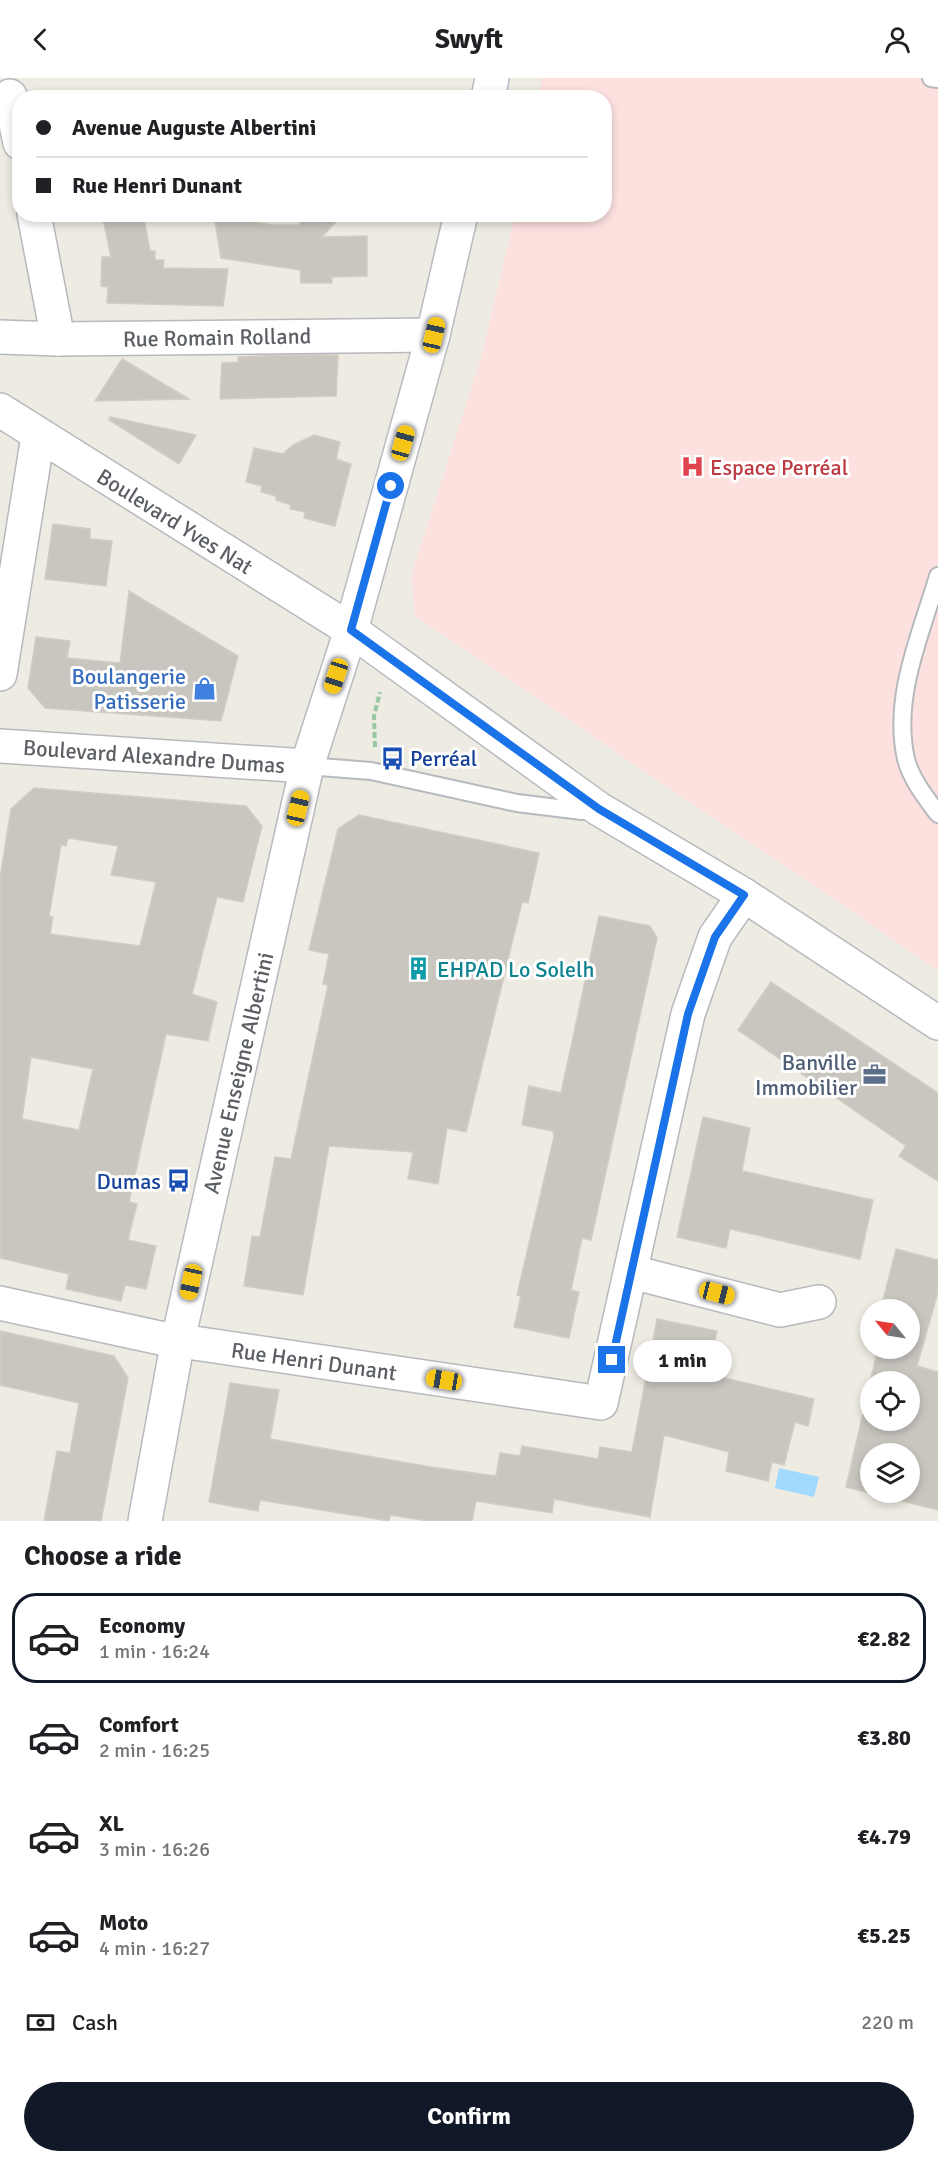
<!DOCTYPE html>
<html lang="en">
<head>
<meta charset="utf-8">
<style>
  body { margin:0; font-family:Signika,sans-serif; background:#f2f2f2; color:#202124; height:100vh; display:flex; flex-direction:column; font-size:22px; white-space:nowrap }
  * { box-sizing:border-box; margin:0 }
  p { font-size:20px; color:#757577 }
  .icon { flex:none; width:33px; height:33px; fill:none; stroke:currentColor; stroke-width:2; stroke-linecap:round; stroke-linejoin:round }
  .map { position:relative; height:1443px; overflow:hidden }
  .details { display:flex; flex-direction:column; background:#fff; flex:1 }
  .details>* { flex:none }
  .guide { position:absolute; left:12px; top:12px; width:600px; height:132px; border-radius:24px; box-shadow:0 3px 9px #0003; display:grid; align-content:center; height:132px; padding:0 24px; background:#fff }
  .needle { width:39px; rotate:300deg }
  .tools { position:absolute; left:860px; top:1221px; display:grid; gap:12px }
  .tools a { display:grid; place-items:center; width:60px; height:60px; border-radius:50%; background:#fff; box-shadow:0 3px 9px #0003; font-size:30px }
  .end { position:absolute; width:27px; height:27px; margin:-14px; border:8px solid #1a73e8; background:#fff; box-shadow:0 0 0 3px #fff }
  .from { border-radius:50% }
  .bubble { position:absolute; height:42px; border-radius:21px; background:#fff; box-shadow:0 3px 9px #0003; font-size:20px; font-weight:800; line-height:42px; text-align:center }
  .car { position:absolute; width:18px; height:36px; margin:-18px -9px; border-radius:8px; box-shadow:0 0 4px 2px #0007; background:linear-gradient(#f5c518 24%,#345 0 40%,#f5c518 0 76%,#345 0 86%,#f5c518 0) }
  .guide b { display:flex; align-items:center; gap:21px; height:57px; font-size:22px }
  .guide b+b { border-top:2px solid #e0e0e0 }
  .guide i { width:15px; height:15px; background:#202124 }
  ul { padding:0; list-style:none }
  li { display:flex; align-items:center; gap:18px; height:90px; margin:0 12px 9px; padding:0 12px; border:3px solid transparent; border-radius:24px }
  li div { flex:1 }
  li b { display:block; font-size:22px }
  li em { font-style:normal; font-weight:800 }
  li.on { border-color:#111827 }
  li>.icon { width:54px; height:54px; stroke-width:1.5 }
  h2 { padding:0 24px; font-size:27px; line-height:72px }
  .pay { display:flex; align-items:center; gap:15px; height:66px; padding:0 24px; font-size:22px }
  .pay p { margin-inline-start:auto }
  .cta { display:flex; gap:12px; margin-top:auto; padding:12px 24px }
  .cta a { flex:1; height:69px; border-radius:36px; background:#111827; color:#fff; font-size:24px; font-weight:800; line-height:69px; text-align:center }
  header { display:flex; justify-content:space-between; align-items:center; height:78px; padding:0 24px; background:#fff; font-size:27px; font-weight:800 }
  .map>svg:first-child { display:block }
  .medical { fill:#fce1df }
  .water { fill:#a2d9ff }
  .building { fill:#c9c6c0; stroke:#d3cdc1; stroke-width:1.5; fill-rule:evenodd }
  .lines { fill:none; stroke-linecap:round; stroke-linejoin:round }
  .lane-casing { stroke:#b6b9bd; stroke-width:20 }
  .street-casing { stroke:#b6b9bd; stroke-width:36 }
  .secondary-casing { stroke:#b7bac0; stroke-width:36 }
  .path { stroke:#98c7a4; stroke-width:4; stroke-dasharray:6 3; stroke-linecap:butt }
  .lane { stroke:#fff; stroke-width:16 }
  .street { stroke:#fff; stroke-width:33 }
  .secondary { stroke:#fff; stroke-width:33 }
  .route { stroke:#1a73e8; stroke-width:8 }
  .labels { text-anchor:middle; stroke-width:6; stroke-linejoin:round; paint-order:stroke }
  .street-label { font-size:22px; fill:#5b5f64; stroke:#fff }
  .health-label { font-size:22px; fill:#be3a42; stroke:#fff; text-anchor:start }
  .shop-label { font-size:22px; fill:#366cbe; stroke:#fff; text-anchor:end }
  .transit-label { font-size:22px; fill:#164399; stroke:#fff; text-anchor:start }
  .culture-label { font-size:22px; fill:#0d838f; stroke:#fff; text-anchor:start }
  .service-label { font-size:22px; fill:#4e5e75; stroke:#fff; text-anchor:end }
</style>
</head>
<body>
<header><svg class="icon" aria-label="back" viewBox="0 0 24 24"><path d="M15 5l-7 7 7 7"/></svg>Swyft<svg class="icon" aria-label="person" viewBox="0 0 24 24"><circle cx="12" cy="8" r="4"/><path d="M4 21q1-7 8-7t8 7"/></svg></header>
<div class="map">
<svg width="938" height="1443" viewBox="0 0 938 1443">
  <rect width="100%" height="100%" fill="#eeebe3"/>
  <path class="medical" d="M542,0H938V892L415,538L411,498L481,280L515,137L604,136V20L539,19Z"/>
  <path class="water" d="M779,1390L819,1399L814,1419L775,1410Z"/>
  <g class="building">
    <path d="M102,136H143L150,173H155V182H164L163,190L228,191L223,228L107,225L108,209L101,208L102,179H111Z"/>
    <path d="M300,136H343L322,159L367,158V198L332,199V205H301L300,192L221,180L214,138L272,147H300Z"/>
    <path d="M286,277H338L336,318L220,321L222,285L238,284V279Z"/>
    <path d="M122,281L189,321L95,323Z"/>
    <path d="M110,339L196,357L179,386L109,342Z"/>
    <path d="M314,357L340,364L336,381L351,386L335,448L304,440L305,434L290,431L291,427L276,422V418L261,414L262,408L246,404L254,370L283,376L293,367Z"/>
    <path d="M53,446L90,451V461L112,463L106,508L45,501Z"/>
    <path d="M129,513L238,578L221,643L45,630L28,610L36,559L70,563L67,580L120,585Z"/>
    <path d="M34,710L246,728L262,748L243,824L217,819L192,916L217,924L208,963L166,956L129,1124L137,1126L128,1162L156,1168L146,1211L125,1207L121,1223L66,1211L69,1196L0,1180V800L11,731ZM68,760L118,768L111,797L156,804L140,868L50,856L53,839L49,838L61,767L66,768ZM31,979L93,991L79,1052L22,1041Z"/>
    <path d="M359,737L539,775L528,825L522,824L466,1054L447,1050L438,1106L408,1101L413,1074L329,1068L303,1217L244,1208L252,1158L260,1159L275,1079L291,1081L328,907L323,906L329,876L309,872L338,751Z"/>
    <path d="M599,838L650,848L657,860L591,1162L582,1160L571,1212L579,1214L569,1260L514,1249L521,1218L517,1217L554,1059L553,1053L522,1047L529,1008L561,1015Z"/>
    <path d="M771,904L938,1015V1103L899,1078L906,1068L738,952Z"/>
    <path d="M703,1039L750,1050L742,1093L873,1122L860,1181L730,1151L726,1170L677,1159Z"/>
    <path d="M896,1171L938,1182V1214L917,1288L938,1294V1432L846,1409L878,1270H909V1232L881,1230ZM870,1304H909V1342H870ZM870,1376H909V1414H870Z"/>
    <path d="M657,1241L717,1253L707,1296L814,1321L808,1348L795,1344L784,1387L772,1384L768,1403L726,1393L729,1374L664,1357L650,1439L554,1421L552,1435L476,1423L472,1443H429L390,1437L389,1443L260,1422L258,1433L209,1424L230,1305L279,1312L270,1361L431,1389L496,1398L500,1375L520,1378L522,1368L598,1381L600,1369L632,1374Z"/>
    <path d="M0,1253L114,1278L128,1300L101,1443H44L57,1373L70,1375L79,1325L0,1307Z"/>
  </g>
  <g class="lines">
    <defs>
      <g id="lane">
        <path d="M931,0L938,1"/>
        <path d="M938,498C921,556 892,619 906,681C911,701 926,720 938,736"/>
        <path d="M307,688L371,693L517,725L582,733L593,731"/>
      </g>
      <g id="street">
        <path d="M10,18L20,65"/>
        <path d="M34,136L58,261"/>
        <path d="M0,259L58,261L433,257"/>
        <path d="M0,332L351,552L599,731L744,817L938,945"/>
        <path d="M0,596L38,358"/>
        <path d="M0,668L307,688"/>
        <path d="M632,1194L780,1232L819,1224"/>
        <path d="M0,1225L160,1260L601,1325L688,936L715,859L744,817"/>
      </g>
      <g id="secondary">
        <path d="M488,20L492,0"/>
        <path d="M145,1443L178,1262L307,688L351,552L433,257L461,136"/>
      </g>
    </defs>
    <use href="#lane" class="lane-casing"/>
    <use href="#street" class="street-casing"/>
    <use href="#secondary" class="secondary-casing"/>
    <path class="path" d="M375,669L374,638L380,614"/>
    <use href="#lane" class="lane"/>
    <use href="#street" class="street"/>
    <use href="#secondary" class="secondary"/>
  </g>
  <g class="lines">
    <path class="route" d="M391,408L351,552L599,731L744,817L715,859L688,936L612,1282"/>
  </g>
  <defs>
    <symbol id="hospital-bare" viewBox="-9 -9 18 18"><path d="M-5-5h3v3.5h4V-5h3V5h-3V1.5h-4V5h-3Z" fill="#e0444e" stroke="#fff" stroke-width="2.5" paint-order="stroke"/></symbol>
    <symbol id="shop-bare" viewBox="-9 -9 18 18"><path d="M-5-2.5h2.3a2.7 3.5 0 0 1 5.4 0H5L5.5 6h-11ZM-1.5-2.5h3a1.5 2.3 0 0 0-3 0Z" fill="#3f7fe0" stroke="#fff" stroke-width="2.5" paint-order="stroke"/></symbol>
    <symbol id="bus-bare" viewBox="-9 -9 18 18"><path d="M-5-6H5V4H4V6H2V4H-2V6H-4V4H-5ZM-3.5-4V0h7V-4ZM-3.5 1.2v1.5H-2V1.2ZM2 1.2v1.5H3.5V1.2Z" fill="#1a4fb4" stroke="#fff" stroke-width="2.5" paint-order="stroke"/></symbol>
    <symbol id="building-bare" viewBox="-9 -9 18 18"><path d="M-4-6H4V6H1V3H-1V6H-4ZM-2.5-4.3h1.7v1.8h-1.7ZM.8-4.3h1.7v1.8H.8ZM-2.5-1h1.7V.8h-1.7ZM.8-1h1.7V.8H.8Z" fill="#0f9aa8" stroke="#fff" stroke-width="2.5" paint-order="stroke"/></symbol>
    <symbol id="office-bare" viewBox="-9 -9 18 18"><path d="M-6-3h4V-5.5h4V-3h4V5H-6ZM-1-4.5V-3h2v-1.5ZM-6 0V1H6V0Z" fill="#5c6f8a" stroke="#fff" stroke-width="2.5" paint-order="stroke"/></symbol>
  </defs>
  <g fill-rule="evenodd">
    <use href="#hospital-bare" x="676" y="372" width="33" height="33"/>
    <use href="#shop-bare" x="188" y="594" width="33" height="33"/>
    <use href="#bus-bare" x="376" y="664" width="33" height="33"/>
    <use href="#building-bare" x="402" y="874" width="33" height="33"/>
    <use href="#office-bare" x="858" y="980" width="33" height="33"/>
    <use href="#bus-bare" x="162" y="1086" width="33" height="33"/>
  </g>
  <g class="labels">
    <g class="street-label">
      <text transform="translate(217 259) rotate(-1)" y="8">Rue Romain Rolland</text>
      <text transform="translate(175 443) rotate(32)" y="8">Boulevard Yves Nat</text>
      <text transform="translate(154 678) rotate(4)" y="8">Boulevard Alexandre Dumas</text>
      <text transform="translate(238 995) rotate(-77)" y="8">Avenue Enseigne Albertini</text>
      <text transform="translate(314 1283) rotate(8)" y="8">Rue Henri Dunant</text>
    </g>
    <g class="health-label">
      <text x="710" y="397">Espace Perréal</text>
    </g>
    <g class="shop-label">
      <text x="186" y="606">Boulangerie<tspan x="186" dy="25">Patisserie</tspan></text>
    </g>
    <g class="transit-label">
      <text x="410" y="688">Perréal</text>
      <text x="161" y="1111" text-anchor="end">Dumas</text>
    </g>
    <g class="culture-label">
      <text x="437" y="899">EHPAD Lo Solelh</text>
    </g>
    <g class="service-label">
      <text x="857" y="992">Banville<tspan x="857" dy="25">Immobilier</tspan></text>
    </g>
  </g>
</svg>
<div class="tools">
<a><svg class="needle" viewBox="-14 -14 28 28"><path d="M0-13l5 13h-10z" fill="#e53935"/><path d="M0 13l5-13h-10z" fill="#757577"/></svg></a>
<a><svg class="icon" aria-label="locate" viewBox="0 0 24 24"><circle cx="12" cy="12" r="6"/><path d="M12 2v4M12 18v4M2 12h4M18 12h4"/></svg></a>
<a><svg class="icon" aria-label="layers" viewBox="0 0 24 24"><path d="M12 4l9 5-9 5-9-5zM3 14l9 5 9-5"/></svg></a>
</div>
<i class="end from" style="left:391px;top:408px"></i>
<i class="end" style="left:612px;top:1282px"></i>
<div class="bubble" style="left:633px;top:1262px;width:99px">1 min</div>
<i class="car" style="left:434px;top:257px;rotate:13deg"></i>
<i class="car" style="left:403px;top:365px;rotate:16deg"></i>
<i class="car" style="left:336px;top:598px;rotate:198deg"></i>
<i class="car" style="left:298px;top:730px;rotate:13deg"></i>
<i class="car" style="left:191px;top:1204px;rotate:192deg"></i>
<i class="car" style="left:717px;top:1215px;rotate:104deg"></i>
<i class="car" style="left:444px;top:1302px;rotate:279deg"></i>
<div class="guide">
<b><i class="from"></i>Avenue Auguste Albertini</b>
<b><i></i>Rue Henri Dunant</b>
</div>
</div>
<section class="details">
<h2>Choose a ride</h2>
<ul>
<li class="on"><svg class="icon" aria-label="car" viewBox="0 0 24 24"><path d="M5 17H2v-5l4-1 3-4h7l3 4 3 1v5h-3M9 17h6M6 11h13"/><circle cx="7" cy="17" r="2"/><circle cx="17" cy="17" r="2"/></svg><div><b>Economy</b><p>1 min · 16:24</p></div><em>€2.82</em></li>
<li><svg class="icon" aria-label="car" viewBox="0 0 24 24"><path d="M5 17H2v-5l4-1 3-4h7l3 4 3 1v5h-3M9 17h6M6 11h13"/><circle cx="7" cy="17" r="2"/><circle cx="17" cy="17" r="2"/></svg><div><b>Comfort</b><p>2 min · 16:25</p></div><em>€3.80</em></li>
<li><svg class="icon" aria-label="car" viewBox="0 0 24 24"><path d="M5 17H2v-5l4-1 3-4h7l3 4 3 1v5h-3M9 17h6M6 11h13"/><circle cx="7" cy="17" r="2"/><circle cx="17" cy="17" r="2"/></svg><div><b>XL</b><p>3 min · 16:26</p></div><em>€4.79</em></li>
<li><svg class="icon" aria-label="car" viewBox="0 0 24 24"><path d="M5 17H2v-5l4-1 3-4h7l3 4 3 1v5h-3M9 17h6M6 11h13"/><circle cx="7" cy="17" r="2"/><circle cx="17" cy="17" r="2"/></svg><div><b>Moto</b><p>4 min · 16:27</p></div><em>€5.25</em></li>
</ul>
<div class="pay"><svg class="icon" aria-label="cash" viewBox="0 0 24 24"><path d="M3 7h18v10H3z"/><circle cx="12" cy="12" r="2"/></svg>Cash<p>220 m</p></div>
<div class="cta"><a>Confirm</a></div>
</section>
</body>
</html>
